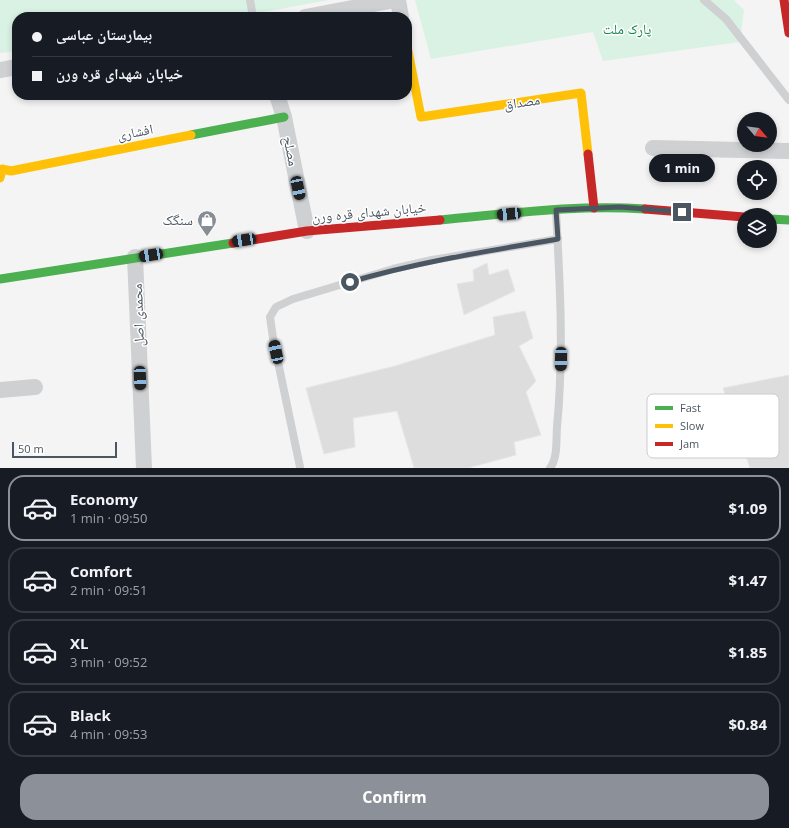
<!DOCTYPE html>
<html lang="en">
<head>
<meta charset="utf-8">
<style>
  body { margin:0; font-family:"Open Sans","Noto Naskh Arabic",sans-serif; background:#20242c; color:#f1f3f6; height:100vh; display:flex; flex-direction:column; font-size:15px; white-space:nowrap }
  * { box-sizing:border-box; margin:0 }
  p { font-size:13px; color:#9ea1a6 }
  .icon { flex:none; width:22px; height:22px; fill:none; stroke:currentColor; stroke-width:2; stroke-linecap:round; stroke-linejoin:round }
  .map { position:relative; height:468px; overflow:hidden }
  .drawer { display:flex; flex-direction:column; background:#171b24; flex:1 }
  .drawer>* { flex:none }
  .hud { position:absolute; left:12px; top:12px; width:400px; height:88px; border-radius:16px; box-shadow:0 2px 6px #0003; display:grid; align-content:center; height:88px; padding:0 20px; background:#171b24 }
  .needle { width:26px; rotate:118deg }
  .controls { position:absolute; left:737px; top:112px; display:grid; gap:8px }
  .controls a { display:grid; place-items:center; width:40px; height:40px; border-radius:50%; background:#171b24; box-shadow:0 2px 6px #0003; font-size:20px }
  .scale { position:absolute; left:12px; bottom:10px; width:105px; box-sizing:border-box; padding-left:4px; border:2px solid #4a5661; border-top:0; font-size:11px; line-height:14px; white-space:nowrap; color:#4a5661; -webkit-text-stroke:3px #fff; paint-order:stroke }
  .end { position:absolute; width:18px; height:18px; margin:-9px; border:5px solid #4a5661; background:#fff; box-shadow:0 0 0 2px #fff }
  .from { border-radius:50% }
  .bubble { position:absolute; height:28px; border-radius:14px; background:#171b24; box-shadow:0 2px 6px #0003; font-size:13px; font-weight:700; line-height:28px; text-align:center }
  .car { position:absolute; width:12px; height:24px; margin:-12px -6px; border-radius:5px; box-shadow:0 0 3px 1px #0007; background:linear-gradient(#222 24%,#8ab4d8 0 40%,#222 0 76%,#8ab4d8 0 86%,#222 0) }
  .hud b { display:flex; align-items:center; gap:14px; height:38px; font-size:15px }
  .hud b+b { border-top:1px solid #363941 }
  .hud i { width:10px; height:10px; background:#f1f3f6 }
  ul { padding:7px 0 0; list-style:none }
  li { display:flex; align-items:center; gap:12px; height:66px; margin:0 8px 6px; padding:0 12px; border:2px solid #363941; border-radius:16px }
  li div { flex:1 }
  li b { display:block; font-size:15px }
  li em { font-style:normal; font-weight:700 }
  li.selected { border-color:#8c9099 }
  li>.icon { width:36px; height:36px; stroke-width:1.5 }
  .button { display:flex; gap:8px; margin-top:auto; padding:8px 20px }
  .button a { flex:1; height:46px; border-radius:16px; background:#8c9099; color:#fff; font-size:16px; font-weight:700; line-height:46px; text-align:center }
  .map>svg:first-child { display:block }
  .green { fill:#d9f2e3 }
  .building { fill:#ddddde; stroke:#e5e6e7 }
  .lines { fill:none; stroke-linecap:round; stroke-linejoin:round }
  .lane { stroke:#ced0d2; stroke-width:8 }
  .street { stroke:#ced0d2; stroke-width:16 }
  .fast { stroke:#4caf50; stroke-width:9 }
  .slow { stroke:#ffc107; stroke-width:9 }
  .jam { stroke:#c62828; stroke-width:9 }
  .route { stroke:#4a5661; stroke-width:5 }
  .labels { text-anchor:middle; stroke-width:3; stroke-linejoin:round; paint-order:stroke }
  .park-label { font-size:14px; fill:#17864f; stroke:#fff }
  .street-label { font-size:14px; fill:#4a5661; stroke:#fff }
  .poi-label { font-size:14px; fill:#4a5661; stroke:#fff; text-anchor:end }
  .key { fill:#fff; stroke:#c9ccd0; stroke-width:1 }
  .key-label { font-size:11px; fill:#4a5661 }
</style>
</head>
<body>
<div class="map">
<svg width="789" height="468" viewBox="0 0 789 468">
  <rect width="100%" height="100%" fill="#f4f4f4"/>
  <g class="green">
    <path d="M0,0H329L236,17H17V51L0,53Z"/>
    <path d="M415,0H734L744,10L740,42L603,61L593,32L431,59Z"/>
  </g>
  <g class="building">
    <path d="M487,263L489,275L508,269L515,291L464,315L457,284L474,281L473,270Z"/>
    <path d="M525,311L533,338L519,346L536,381L526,392L541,435L514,442L516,455L468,468H414L397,411L353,418L355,447L324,454L306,388L395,366L495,335L493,317Z"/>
    <path d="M789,375V468H750L723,388Z"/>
  </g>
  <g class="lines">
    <g class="lane">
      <path d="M250,0L253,17"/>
      <path d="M704,0L726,19L789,100"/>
      <path d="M300,467L273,338L270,317L276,307L293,299L393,269L432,260L558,239"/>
      <path d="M550,468C558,458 556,439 557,427C564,354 560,283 556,211"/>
    </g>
    <g class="street">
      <path d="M398,0L401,17"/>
      <path d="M305,17L395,0"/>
      <path d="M0,70L17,67"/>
      <path d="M277,95L284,117L307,231"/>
      <path d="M653,148L789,151"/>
      <path d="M135,257L144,468"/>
      <path d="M0,390L35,387"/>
    </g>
    <g class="fast">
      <path d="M191,135L284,117"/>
      <path d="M770,219L789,220"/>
      <path d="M440,220C507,214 577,204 645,209"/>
      <path d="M0,279L233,243"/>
    </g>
    <g class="slow">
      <path d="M407,46L421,117L581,93L588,154"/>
      <path d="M0,178L2,169L11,171L191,135"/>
    </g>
    <g class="jam">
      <path d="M784,0L789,33"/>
      <path d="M588,154L594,208"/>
      <path d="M645,209L744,217"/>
      <path d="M233,243L307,231L440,220"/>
    </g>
  </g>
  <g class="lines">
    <path class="route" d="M350,282C418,262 488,251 558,239L556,210L620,207L682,212"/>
  </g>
  <defs>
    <symbol id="shop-pin" viewBox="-11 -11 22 30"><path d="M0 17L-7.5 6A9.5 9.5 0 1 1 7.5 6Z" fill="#868d94" stroke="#fff"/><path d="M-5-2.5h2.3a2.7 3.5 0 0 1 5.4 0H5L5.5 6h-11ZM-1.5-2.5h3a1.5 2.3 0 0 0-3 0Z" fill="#fff"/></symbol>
  </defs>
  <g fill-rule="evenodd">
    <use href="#shop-pin" x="196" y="209" width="22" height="30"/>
  </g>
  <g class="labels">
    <g class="park-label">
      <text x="627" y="34">پارک ملت</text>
    </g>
    <g class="street-label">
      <text transform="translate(522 102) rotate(-8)" y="5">مصداق</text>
      <text transform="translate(135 132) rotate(-11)" y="5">افشاری</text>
      <text transform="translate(291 151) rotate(79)" y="5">مصلح</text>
      <text transform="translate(369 212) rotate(-5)" y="5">خیابان شهدای قره ورن</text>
      <text transform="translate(138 315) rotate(-92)" y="5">محمدی اصل</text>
    </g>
    <g class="poi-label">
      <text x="193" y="225">سنگک</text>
    </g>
  </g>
  <rect x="647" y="394" width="132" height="64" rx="6" class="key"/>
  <rect x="655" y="406" width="18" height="4" fill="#4caf50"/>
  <rect x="655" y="424" width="18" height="4" fill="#ffc107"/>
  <rect x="655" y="442" width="18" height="4" fill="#c62828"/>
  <g class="key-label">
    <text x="680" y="412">Fast</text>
    <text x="680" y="430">Slow</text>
    <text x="680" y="448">Jam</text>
  </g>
</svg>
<div class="controls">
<a><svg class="needle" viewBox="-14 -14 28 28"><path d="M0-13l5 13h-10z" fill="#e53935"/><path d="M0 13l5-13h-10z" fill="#9ea1a6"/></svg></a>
<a><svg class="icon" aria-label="locate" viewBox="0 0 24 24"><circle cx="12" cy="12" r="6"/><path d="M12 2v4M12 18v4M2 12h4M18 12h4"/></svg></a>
<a><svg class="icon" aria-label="layers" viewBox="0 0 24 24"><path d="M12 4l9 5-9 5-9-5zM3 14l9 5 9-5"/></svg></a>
</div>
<div class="scale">50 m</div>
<i class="end from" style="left:350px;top:282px"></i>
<i class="end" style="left:682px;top:212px"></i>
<div class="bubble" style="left:649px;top:154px;width:66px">1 min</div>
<i class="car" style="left:298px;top:188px;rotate:168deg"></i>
<i class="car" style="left:509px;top:214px;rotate:265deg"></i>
<i class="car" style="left:244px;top:240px;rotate:261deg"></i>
<i class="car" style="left:151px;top:255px;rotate:261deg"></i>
<i class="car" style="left:276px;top:352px;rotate:348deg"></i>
<i class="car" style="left:561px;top:359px;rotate:181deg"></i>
<i class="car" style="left:140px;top:378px;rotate:178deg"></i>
<div class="hud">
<b><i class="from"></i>بیمارستان عباسی</b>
<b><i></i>خیابان شهدای قره ورن</b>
</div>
</div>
<section class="drawer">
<ul>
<li class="selected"><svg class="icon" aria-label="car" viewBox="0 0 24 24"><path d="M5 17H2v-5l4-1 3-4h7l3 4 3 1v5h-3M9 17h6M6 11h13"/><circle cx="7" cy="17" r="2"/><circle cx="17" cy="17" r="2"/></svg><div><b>Economy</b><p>1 min · 09:50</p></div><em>$1.09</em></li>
<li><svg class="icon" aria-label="car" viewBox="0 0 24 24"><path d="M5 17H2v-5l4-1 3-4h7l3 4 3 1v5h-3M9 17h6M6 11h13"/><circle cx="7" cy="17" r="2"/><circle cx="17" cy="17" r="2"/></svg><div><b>Comfort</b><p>2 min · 09:51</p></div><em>$1.47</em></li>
<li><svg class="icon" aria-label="car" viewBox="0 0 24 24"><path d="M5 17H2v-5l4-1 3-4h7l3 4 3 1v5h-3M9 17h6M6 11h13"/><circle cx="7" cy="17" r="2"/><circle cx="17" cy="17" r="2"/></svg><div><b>XL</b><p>3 min · 09:52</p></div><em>$1.85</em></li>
<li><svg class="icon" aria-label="car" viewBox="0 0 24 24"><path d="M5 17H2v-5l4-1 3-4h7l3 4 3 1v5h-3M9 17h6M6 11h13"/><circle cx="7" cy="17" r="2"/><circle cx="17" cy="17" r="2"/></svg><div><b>Black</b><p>4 min · 09:53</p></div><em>$0.84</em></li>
</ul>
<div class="button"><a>Confirm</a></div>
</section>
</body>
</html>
